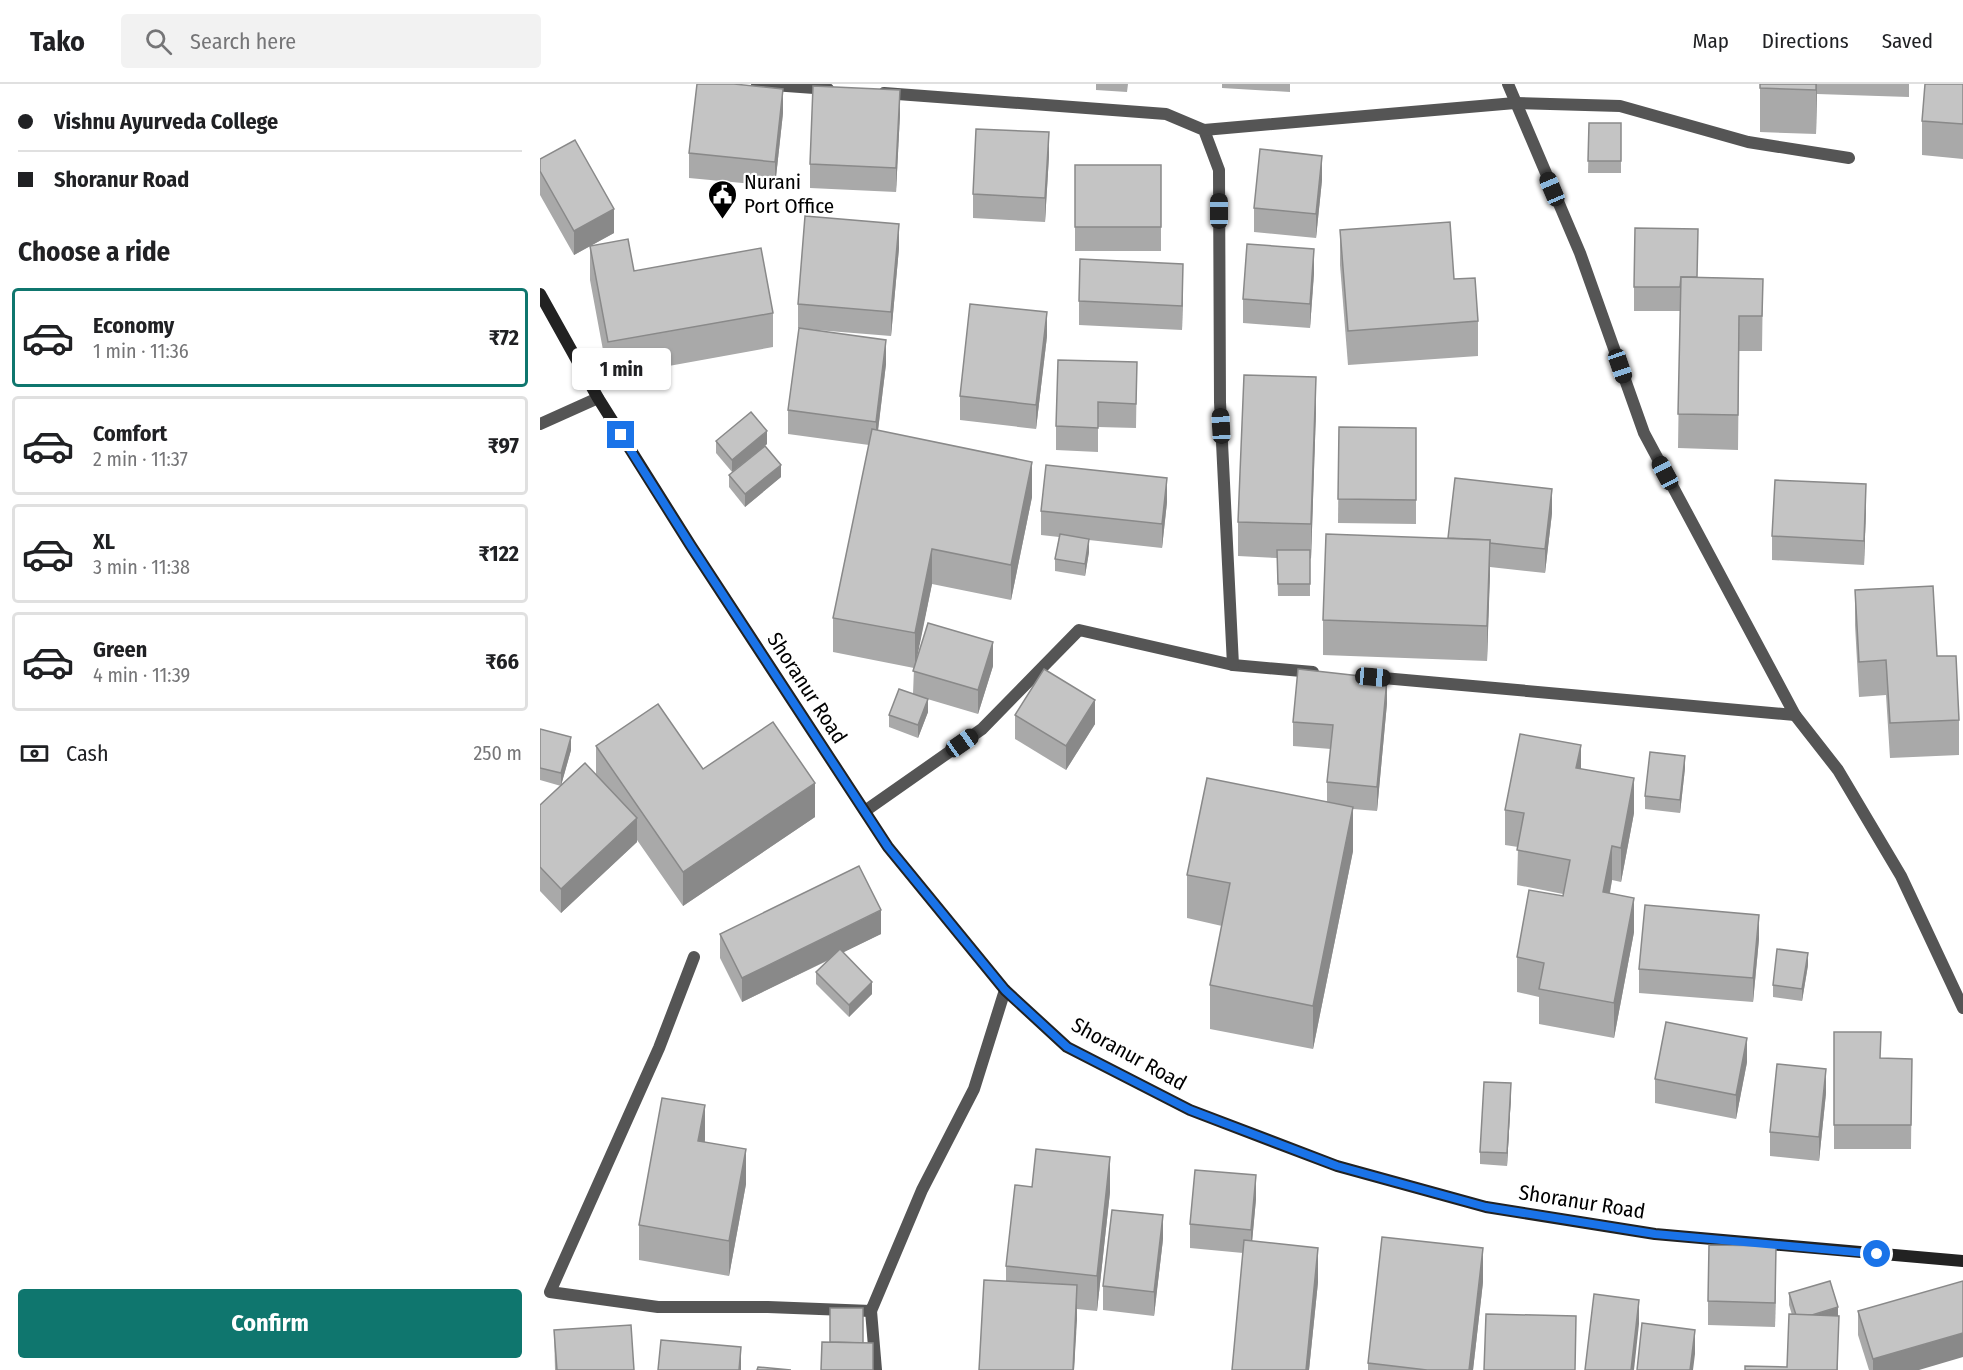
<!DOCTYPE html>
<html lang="en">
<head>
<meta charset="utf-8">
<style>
  body { margin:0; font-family:"Fira Sans Condensed",sans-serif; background:#f2f2f2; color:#202124; height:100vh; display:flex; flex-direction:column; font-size:22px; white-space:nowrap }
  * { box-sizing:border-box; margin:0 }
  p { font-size:20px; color:#757577 }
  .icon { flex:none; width:33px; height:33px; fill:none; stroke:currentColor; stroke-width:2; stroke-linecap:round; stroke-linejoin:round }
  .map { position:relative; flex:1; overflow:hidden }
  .sheet { display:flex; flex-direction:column; background:#fff; width:540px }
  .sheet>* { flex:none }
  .hud { display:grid; align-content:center; height:132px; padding:0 18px; background:#fff }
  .end { position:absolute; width:27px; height:27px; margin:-14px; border:8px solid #1a73e8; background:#fff; box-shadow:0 0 0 3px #fff }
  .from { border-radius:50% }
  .bubble { position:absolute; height:42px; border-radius:6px; background:#fff; box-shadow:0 2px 4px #0004; font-size:20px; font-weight:700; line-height:42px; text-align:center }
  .car { position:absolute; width:18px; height:36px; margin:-18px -9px; border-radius:8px; box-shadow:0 0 4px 2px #0007; background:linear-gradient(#222 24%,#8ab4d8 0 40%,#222 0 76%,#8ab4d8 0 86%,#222 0) }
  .hud b { display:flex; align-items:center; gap:21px; height:57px; font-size:22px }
  .hud b+b { border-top:2px solid #e0e0e0 }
  .hud i { width:15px; height:15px; background:#202124 }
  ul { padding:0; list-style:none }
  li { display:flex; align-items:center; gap:18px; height:99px; margin:0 12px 9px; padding:0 6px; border:3px solid #e0e0e0; border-radius:6px }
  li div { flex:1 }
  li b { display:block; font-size:22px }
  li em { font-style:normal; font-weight:700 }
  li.active { border-color:#0f766e }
  li>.icon { width:54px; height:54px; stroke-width:1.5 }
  h2 { padding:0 18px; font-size:27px; line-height:72px }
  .pay { display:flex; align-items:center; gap:15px; height:66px; padding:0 18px; font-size:22px }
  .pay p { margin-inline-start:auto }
  .button { display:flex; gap:12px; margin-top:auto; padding:12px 18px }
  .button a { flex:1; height:69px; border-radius:6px; background:#0f766e; color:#fff; font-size:24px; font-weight:700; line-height:69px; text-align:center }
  header { display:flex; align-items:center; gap:36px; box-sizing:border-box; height:84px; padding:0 30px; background:#fff; border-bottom:2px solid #e0e0e0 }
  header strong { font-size:28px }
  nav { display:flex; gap:33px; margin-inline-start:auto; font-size:21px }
  .search { width:420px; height:54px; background:#f2f2f2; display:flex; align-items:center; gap:15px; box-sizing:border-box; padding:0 21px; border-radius:6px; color:#757577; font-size:22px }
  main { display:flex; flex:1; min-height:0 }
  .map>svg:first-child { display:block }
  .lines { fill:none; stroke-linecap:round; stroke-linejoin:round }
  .minor { stroke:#555; stroke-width:12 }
  .secondary { stroke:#222; stroke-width:12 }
  .wall { fill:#a9a9a9 }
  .shaded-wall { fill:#898989 }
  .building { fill:#c4c4c4; stroke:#898989; stroke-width:1.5 }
  .route { stroke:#1a73e8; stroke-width:8 }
  .labels { text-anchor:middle; stroke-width:4.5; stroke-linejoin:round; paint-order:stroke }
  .poi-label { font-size:21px; fill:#000; stroke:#fff; text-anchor:start }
  .street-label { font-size:21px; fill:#000; stroke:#fff }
</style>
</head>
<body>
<header>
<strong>Tako</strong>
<div class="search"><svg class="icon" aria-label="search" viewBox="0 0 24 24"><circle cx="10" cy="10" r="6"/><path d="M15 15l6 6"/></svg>Search here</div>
<nav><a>Map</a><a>Directions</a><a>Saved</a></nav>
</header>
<main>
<section class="sheet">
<div class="hud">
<b><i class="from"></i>Vishnu Ayurveda College</b>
<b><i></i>Shoranur Road</b>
</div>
<h2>Choose a ride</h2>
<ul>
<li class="active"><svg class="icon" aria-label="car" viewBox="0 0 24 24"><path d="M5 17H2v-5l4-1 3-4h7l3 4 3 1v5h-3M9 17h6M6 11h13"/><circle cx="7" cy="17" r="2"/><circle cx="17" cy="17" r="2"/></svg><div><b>Economy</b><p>1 min · 11:36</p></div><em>₹72</em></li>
<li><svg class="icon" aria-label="car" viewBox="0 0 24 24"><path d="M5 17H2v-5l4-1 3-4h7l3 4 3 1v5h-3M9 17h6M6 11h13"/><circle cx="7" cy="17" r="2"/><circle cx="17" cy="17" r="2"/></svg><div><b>Comfort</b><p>2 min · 11:37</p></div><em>₹97</em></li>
<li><svg class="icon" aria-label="car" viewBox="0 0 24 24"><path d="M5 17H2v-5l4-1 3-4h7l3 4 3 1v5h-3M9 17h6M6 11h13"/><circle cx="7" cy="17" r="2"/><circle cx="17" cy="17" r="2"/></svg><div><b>XL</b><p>3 min · 11:38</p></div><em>₹122</em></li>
<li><svg class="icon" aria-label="car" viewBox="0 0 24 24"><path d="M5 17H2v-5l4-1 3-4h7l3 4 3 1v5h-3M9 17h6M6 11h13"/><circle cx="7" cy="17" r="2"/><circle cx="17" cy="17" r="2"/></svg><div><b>Green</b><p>4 min · 11:39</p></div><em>₹66</em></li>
</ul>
<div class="pay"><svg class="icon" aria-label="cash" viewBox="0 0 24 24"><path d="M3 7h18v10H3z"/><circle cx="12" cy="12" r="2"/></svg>Cash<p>250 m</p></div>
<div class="button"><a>Confirm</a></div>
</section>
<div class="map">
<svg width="1423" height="1286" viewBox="0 0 1423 1286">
  <rect width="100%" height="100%" fill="#fff"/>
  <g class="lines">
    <g class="minor">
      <path d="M217,0L288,5"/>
      <path d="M968,0L1040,169L1104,349L1255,631L1298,686L1361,792L1423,924"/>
      <path d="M344,9L626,30L664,46L679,86L680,318L693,581L773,588"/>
      <path d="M664,46L975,19L1080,22L1208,58L1309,74"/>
      <path d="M0,340L58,314"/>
      <path d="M832,593L1255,631"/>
      <path d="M325,727L442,645L539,546L693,581"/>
      <path d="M154,873L119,964L10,1208L118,1223H228L331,1227L382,1106L434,1005L465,906"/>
      <path d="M331,1227L336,1286"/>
    </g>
    <path class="secondary" d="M0,210L58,314L151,462L348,763L465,906L527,963L650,1026L797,1082L946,1123L1115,1150L1423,1177"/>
  </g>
  <g class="wall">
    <path d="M556,0H588L587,8L556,6Z"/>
    <path d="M682,0H750V8L682,4Z"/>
    <path d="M1220,0H1369V13L1277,10L1276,50L1220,48Z"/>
    <path d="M1423,0V75L1382,71V37Z"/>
    <path d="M243,29L235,102L149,94V69Z"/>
    <path d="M360,30L356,108L270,104V80Z"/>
    <path d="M1049,39H1081V89H1048Z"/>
    <path d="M509,72L505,138L433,134V110Z"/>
    <path d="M0,75L74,149L52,161L94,187L233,229V263L68,293L50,196V162L34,171L0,111Z"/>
    <rect x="535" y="81" width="86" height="86"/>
    <path d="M782,96L776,154L714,148V124Z"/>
    <path d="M800,146L914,195L938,237V272L808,281L800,181Z"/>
    <path d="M359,164L351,252L264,245L346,280L338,347L492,413L471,516L392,500L375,580L453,582L438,630L384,614L388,628L378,654L349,643V631L373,610L374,584L293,568V534L329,361L248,350V326L259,244H258V220Z"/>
    <path d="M774,189L770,244L703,239V215Z"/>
    <path d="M1158,193L1223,195L1222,267H1199L1198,366L1138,364L1140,227H1094V203Z"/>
    <path d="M643,204L642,246L539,241V217Z"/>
    <path d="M507,252L496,345L420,336V312Z"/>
    <path d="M597,278L596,344L558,343V368L516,366V342Z"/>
    <path d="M776,327L771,475L770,474V512H738L737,474L698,472V438Z"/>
    <path d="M799,343L876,344V440L798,439Z"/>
    <path d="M176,357L227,360L192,388L176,369Z"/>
    <path d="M189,391L241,393L205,423L189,403Z"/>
    <path d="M627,418L622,464L549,456V468L545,492L515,487V475L519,453L501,451V427Z"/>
    <path d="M1326,424L1324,481L1232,476V452Z"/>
    <path d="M1012,429L1005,489L950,483L947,577L783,571V536L908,454Z"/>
    <path d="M1315,506L1397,572L1419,636V671L1350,674L1346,611L1319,613L1315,541Z"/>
    <path d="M847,619L837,727L813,725V767L773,965L670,945V901L682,842L647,834V791L787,717V698L791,665L753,662V638Z"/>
    <path d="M475,631L555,640L526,686L475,655Z"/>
    <path d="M0,645L31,666L21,701L56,690V662L163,685L275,733L143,822L97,756V758L21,829L0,807V721L21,702L0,696Z"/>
    <path d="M1145,684L1140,729L1105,725V712Z"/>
    <path d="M1041,685L1094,729L1081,798L1072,796L1070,809L1094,848L1074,954L999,940V913L977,908V873L1023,812V810L977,801L978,763L965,761V726Z"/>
    <path d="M180,850H341L303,868L332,910L309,933L276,900V888L289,876L202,918L180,874Z"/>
    <path d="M1219,855L1213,918L1099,909V885Z"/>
    <path d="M1268,881L1262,917L1233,913V901Z"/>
    <path d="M1294,948L1341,974L1372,975L1371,1065H1294Z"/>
    <path d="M1207,978L1196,1035L1115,1019V995Z"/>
    <path d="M1286,1009L1279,1077L1230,1072V1048Z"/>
    <path d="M971,1012L967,1082L940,1080V1068Z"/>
    <path d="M165,1056V1058L206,1100L189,1192L99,1176V1141Z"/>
    <path d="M492,1103L570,1108L557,1227L537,1225L534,1286H439L466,1197V1182Z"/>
    <path d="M716,1115L712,1157L778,1198L769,1286H692L703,1169L650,1164V1140Z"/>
    <path d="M623,1155L614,1232L563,1226V1202Z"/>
    <path d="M1236,1186L1235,1243L1168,1241V1217Z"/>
    <path d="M943,1198L933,1286H828V1279Z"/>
    <path d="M1249,1209L1298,1232V1286H1205L1247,1283L1252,1231L1249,1221Z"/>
    <path d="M1318,1227L1379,1286H1329L1318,1251Z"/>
    <path d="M14,1246L94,1286H15Z"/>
  </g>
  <g class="shaded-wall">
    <path d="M1276,0H1277L1276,50Z"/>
    <path d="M243,5V29L235,102V78Z"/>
    <path d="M360,6V30L356,108V84Z"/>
    <path d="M509,48V72L505,138V114Z"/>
    <path d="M782,72V96L776,154V130Z"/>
    <path d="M74,125V149L34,171V147Z"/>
    <path d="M359,140V164L351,252V228Z"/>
    <path d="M774,165V189L770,244V220Z"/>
    <path d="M643,180V204L642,246V222Z"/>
    <path d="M507,228V252L496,345V321Z"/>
    <path d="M346,256V280L336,362V338Z"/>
    <path d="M776,293V327L771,475V440Z"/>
    <path d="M227,347V360L192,388V376Z"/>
    <path d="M492,378V413L471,516V481Z"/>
    <path d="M241,381V393L205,423V410Z"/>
    <path d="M627,394V418L622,464V440Z"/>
    <path d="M1326,400V424L1324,481V457Z"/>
    <path d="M1012,405V429L1005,489V465Z"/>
    <path d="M549,455V468L545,492V480Z"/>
    <path d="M950,456V491L947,577V542Z"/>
    <path d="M392,465V500L375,584V549Z"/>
    <path d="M453,558V582L438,630V606Z"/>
    <path d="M847,595V619L837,727V703Z"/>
    <path d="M388,615V628L378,654V641Z"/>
    <path d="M555,616V640L526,686V662Z"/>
    <path d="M31,653V666L21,702V689Z"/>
    <path d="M1041,661V696L1036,684Z"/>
    <path d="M1145,672V684L1140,729V716Z"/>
    <path d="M1094,694V729L1081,798V764Z"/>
    <path d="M275,699V733L143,822V788Z"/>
    <path d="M813,723V767L773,965V922Z"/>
    <path d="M97,734V758L21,829V805Z"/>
    <path d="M1072,762V796L1063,843V808Z"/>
    <path d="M1094,814V848L1074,954V919Z"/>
    <path d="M341,826V850L202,918V894Z"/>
    <path d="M1219,831V855L1213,918V894Z"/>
    <path d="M1268,869V881L1262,917V905Z"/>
    <path d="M332,898V910L309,933V921Z"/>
    <path d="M1207,954V978L1196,1035V1011Z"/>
    <path d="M1286,985V1009L1279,1077V1053Z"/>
    <path d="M971,999V1012L967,1082V1069Z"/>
    <path d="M165,1021V1056L158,1092V1057Z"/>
    <path d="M206,1065V1100L189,1192V1157Z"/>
    <path d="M570,1073V1108L557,1227V1192Z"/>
    <path d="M716,1091V1115L711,1170V1146Z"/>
    <path d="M623,1131V1155L614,1232V1208Z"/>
    <path d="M1236,1162V1186L1235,1243V1219Z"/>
    <path d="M778,1164V1198L769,1286H766Z"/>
    <path d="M943,1164V1198L933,1286H929Z"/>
    <path d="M537,1201V1236L534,1286H533Z"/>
    <path d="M1099,1216V1240L1094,1286H1091Z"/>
    <path d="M1298,1223V1235L1258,1236Z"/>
    <path d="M1155,1246V1270L1153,1286H1150Z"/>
    <path d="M1423,1249V1273L1379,1286H1333V1275Z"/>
    <path d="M201,1263V1286H199Z"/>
  </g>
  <g class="building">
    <path d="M157,0H194L243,5L235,78L149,69Z"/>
    <path d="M1220,0H1276V6L1220,4Z"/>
    <path d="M1385,0H1423V40L1382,37Z"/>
    <path d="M273,2L360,6L356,84L270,80Z"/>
    <path d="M1049,39H1081V77H1048Z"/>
    <path d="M436,45L509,48L505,114L433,110Z"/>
    <path d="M35,56L74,125L34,147L0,87V75Z"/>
    <path d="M720,65L782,72L776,130L714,124Z"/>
    <rect x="535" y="81" width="86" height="62"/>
    <path d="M265,132L359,140L351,228L258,220Z"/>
    <path d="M910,138L914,195L935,194L938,237L808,247L800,146Z"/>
    <path d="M1095,144L1158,145L1157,193H1141L1140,203H1094Z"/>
    <path d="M88,155L94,187L221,164L233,229L68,258L50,162Z"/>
    <path d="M707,160L774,165L770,220L703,215Z"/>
    <path d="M540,175L643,180L642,222L539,217Z"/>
    <path d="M1141,193L1223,195L1222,232H1199L1198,331L1138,330Z"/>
    <path d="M430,220L507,228L496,321L420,312Z"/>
    <path d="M259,244L346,256L336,338L248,326Z"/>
    <path d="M518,276L597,278L596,320L558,318V344L516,342Z"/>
    <path d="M704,291L776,293L771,440L698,438Z"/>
    <path d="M211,328L227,347L192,376L176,357Z"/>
    <path d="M799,343L876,344V416L798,415Z"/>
    <path d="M332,345L492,378L471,481L392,465L375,549L293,534Z"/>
    <path d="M225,362L241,381L205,410L189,391Z"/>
    <path d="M506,381L627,394L622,440L501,427Z"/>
    <path d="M915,394L1012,405L1005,465L950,459V456L908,454Z"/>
    <path d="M1235,396L1326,400L1324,457L1232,452Z"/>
    <path d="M520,450L549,455L545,480L515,475Z"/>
    <path d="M786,450L950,456L947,542L783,536Z"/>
    <path d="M737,466H770V500H738Z"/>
    <path d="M1393,502L1397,572H1416L1419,636L1350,639L1346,576L1319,578L1315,506Z"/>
    <path d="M388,539L453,558L438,606L373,587Z"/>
    <path d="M504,585L555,616L526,662L475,631Z"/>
    <path d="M758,585L847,595L837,703L787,698L793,641L753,638Z"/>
    <path d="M359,605L388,615L378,641L349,631Z"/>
    <path d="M118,620L163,685L233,638L275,699L143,788L56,662Z"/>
    <path d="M0,645L31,653L21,689L0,684Z"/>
    <path d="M980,650L1041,661L1036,684L1094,694L1081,764L1072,762L1063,808L1094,814L1074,919L999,905L1004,879L977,873L989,806L1023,812L1030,776L977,766L984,729L965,726Z"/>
    <path d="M1110,668L1145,672L1140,716L1105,712Z"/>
    <path d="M45,679L97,734L21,805L0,783V721Z"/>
    <path d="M667,694L813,723L773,922L670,901L690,799L647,791Z"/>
    <path d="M319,782L341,826L202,894L180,850Z"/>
    <path d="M1105,821L1219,831L1213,894L1099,885Z"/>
    <path d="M300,865L332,898L309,921L276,888Z"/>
    <path d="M1237,865L1268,869L1262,905L1233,901Z"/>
    <path d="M1126,938L1207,954L1196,1011L1115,995Z"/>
    <path d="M1294,948H1341L1340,974L1372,975L1371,1041H1294Z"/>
    <path d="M1237,980L1286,985L1279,1053L1230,1048Z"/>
    <path d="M944,998L971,999L967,1069L940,1068Z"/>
    <path d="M122,1014L165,1021L158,1057L206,1065L189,1157L99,1141Z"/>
    <path d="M496,1065L570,1073L557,1192L466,1182L475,1101L492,1103Z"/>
    <path d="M655,1086L716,1091L711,1146L650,1140Z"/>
    <path d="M572,1126L623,1131L614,1208L563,1202Z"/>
    <path d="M842,1153L943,1164L929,1286H887L828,1279Z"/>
    <path d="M704,1156L778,1164L766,1286H692Z"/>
    <path d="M1169,1161L1236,1162L1235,1219L1168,1217Z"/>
    <path d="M444,1196L537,1201L533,1286H439Z"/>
    <path d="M1290,1197L1298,1223L1272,1231H1256L1249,1209Z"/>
    <path d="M1423,1197V1249L1333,1275L1318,1227Z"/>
    <path d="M1054,1210L1099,1216L1091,1286H1045Z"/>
    <path d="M290,1224H323V1259L290,1258Z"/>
    <path d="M946,1230L1036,1232L1035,1286H944Z"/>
    <path d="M1249,1230L1299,1232L1297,1286H1205V1282L1247,1283Z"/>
    <path d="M1102,1239L1155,1246L1150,1286H1097Z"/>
    <path d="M91,1241L94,1286H17L14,1246Z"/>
    <path d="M121,1256L201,1263L199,1286H118Z"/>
    <path d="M282,1258L333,1259V1286H281Z"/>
    <path d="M218,1283L251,1286H217Z"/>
  </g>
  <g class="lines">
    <path class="route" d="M81,351L151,462L348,763L465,906L527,963L650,1026L797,1082L946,1123L1115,1150L1337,1170"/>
  </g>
  <defs>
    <symbol id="civic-pin" viewBox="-11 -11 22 30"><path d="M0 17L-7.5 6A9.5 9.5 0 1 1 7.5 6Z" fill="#000" stroke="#fff"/><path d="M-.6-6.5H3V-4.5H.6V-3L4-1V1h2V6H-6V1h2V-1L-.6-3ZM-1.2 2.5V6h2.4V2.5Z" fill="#fff"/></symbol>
  </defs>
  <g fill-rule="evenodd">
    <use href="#civic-pin" x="166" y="94" width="33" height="45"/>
  </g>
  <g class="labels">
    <g class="poi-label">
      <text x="204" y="105">Nurani<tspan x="204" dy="24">Port Office</tspan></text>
    </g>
    <g class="street-label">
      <text transform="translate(267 604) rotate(57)" y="7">Shoranur Road</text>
      <text transform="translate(589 970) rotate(29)" y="7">Shoranur Road</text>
      <text transform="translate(1042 1118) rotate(9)" y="7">Shoranur Road</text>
    </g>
  </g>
</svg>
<i class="end from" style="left:1337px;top:1170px"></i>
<i class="end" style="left:81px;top:351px"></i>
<div class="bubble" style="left:32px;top:264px;width:99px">1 min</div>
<i class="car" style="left:1012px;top:105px;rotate:337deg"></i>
<i class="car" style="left:679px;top:127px;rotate:0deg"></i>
<i class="car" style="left:1080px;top:282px;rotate:161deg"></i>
<i class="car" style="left:681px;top:342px;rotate:357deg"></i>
<i class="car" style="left:1125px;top:389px;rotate:332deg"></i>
<i class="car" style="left:833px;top:593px;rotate:95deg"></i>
<i class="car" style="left:422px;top:659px;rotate:55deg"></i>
</div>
</main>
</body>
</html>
